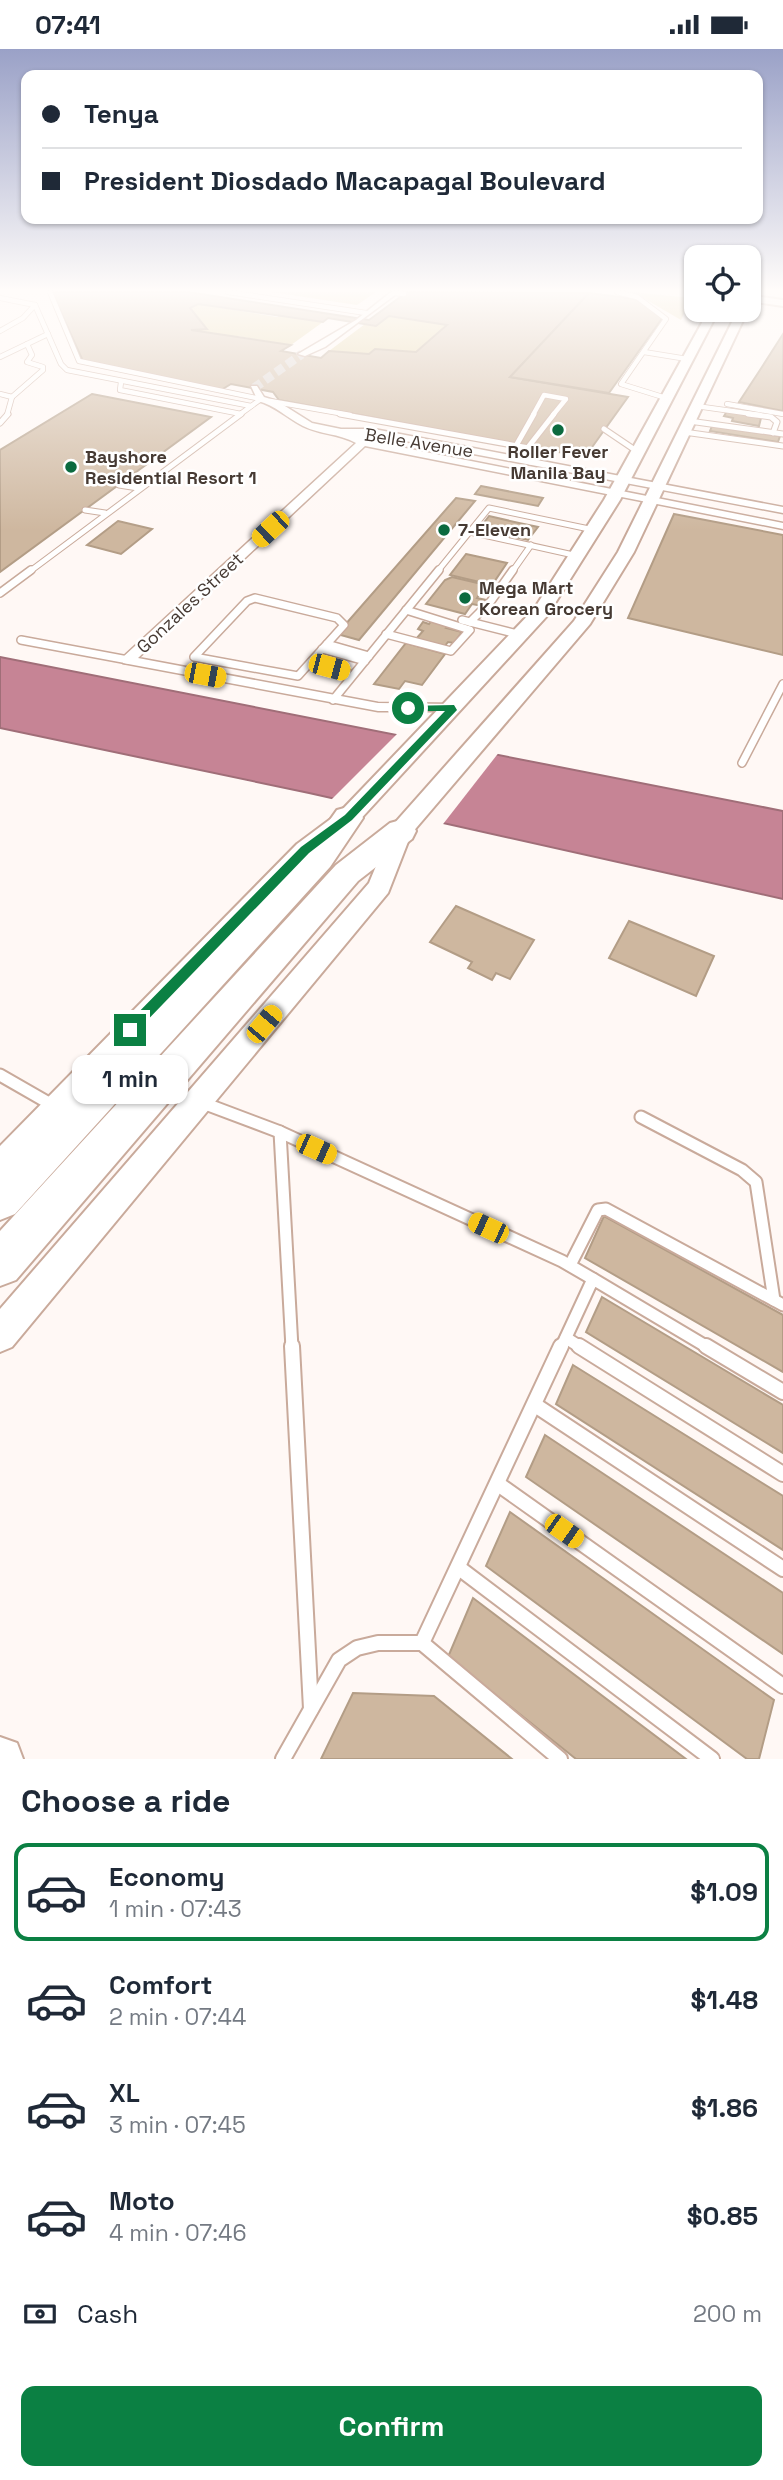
<!DOCTYPE html>
<html lang="en">
<head>
<meta charset="utf-8">
<style>
  body { margin:0; font-family:"Space Grotesk",sans-serif; background:#f6f6f7; color:#1f2937; height:100vh; display:flex; flex-direction:column; font-size:26px; white-space:nowrap }
  * { box-sizing:border-box; margin:0 }
  p { font-size:23px; color:#747a83 }
  .icon { flex:none; width:38px; height:38px; fill:none; stroke:currentColor; stroke-width:2; stroke-linecap:round; stroke-linejoin:round }
  .map { position:relative; height:1710px; overflow:hidden }
  .panel { display:flex; flex-direction:column; background:#fff; flex:1 }
  .panel>* { flex:none }
  .guide { position:absolute; left:21px; top:21px; width:742px; height:154px; border-radius:14px; box-shadow:0 2px 5px #0004; display:grid; align-content:center; height:154px; padding:0 21px; background:#fff }
  .controls { position:absolute; left:684px; top:196px; display:grid; gap:14px }
  .controls a { display:grid; place-items:center; width:77px; height:77px; border-radius:14px; background:#fff; box-shadow:0 2px 5px #0004; font-size:35px }
  .end { position:absolute; width:32px; height:32px; margin:-16px; border:9px solid #0b8043; background:#fff; box-shadow:0 0 0 4px #fff }
  .from { border-radius:50% }
  .bubble { position:absolute; height:49px; border-radius:14px; background:#fff; box-shadow:0 2px 5px #0004; font-size:23px; font-weight:800; line-height:49px; text-align:center }
  .car { position:absolute; width:21px; height:42px; margin:-21px -10px; border-radius:9px; box-shadow:0 0 5px 2px #0007; background:linear-gradient(#f5c518 24%,#345 0 40%,#f5c518 0 76%,#345 0 86%,#f5c518 0) }
  .guide b { display:flex; align-items:center; gap:24px; height:66px; font-size:26px }
  .guide b+b { border-top:2px solid #e0e1e3 }
  .guide i { width:18px; height:18px; background:#1f2937 }
  ul { padding:0; list-style:none }
  li { display:flex; align-items:center; gap:21px; height:98px; margin:0 14px 10px; padding:0 7px; border:4px solid transparent; border-radius:14px }
  li div { flex:1 }
  li b { display:block; font-size:26px }
  li em { font-style:normal; font-weight:800 }
  li.current { border-color:#0b8043 }
  li>.icon { width:63px; height:63px; stroke-width:1.5 }
  h2 { padding:0 21px; font-size:32px; line-height:84px }
  .pay { display:flex; align-items:center; gap:18px; height:77px; padding:0 21px; font-size:26px }
  .pay p { margin-inline-start:auto }
  .cta { display:flex; gap:14px; margin-top:auto; padding:14px 21px }
  .cta a { flex:1; height:80px; border-radius:14px; background:#0b8043; color:#fff; font-size:28px; font-weight:800; line-height:80px; text-align:center }
  .status { display:flex; justify-content:space-between; align-items:center; height:49px; padding:0 35px; background:#fff; direction:ltr }
  .status svg { height:19px; fill:currentColor }
  .map>svg:first-child { display:block }
  .green { fill:#e3d2a3 }
  .water { fill:#c68495; stroke:#a06e78; stroke-width:2 }
  .pier { fill:#fff8f5 }
  .building { fill:#ceb79f; stroke:#b39d86; stroke-width:2; fill-rule:evenodd }
  .lines { fill:none; stroke-linecap:round; stroke-linejoin:round }
  .street-tunnel { stroke:#dad2ce; stroke-width:9; stroke-dasharray:9 4.5; stroke-linecap:butt }
  .lane-far4-casing { stroke:#c9aa9b; stroke-width:6 }
  .lane-far3-casing { stroke:#c9aa9b; stroke-width:7 }
  .lane-far2-casing { stroke:#c9aa9b; stroke-width:10 }
  .lane-far1-casing { stroke:#c9aa9b; stroke-width:15 }
  .lane-casing { stroke:#c9aa9b; stroke-width:18 }
  .street-casing { stroke:#c9aa9b; stroke-width:3 }
  .secondary-casing { stroke:#c9aa9b; stroke-width:4 }
  .highway-casing { stroke:#c9aa9b; stroke-width:4 }
  .lane-far4 { stroke:#fff; stroke-width:4.5 }
  .lane-far3 { stroke:#fff; stroke-width:5 }
  .lane-far2 { stroke:#fff; stroke-width:7 }
  .lane-far1 { stroke:#fff; stroke-width:11 }
  .lane { stroke:#fff; stroke-width:14 }
  .street { fill:#fff; fill-rule:evenodd }
  .secondary { fill:#fff; fill-rule:evenodd }
  .highway { fill:#fff; fill-rule:evenodd }
  .route { fill:#0b8043 }
  .poi-dot { fill:#0b6a3f; stroke:#fff; stroke-width:2.5 }
  .labels { text-anchor:middle; stroke-width:5; stroke-linejoin:round; paint-order:stroke }
  .far-street-label { font-size:18px; fill:#463a33; stroke:#fff }
  .far-poi-label { font-size:18px; font-weight:bold; fill:#463a33; stroke:#fff; text-anchor:start }
</style>
</head>
<body>
<div class="status"><b>07:41</b><svg viewBox="0 0 49 12"><path d="M0 12V9h3v3zM5 12V6h3v6zM10 12V3h3v9zM15 12V0h3v12zM26 1h20v11H26zM47 4h2v5h-2z"/></svg></div>
<div class="map">
<svg width="783" height="1710" viewBox="0 0 783 1710">
  <rect width="100%" height="100%" fill="#fff8f5"/>
  <g class="green">
    <path d="M271,243H376L357,256Z"/>
    <path d="M633,243L691,249L681,271Z"/>
    <path d="M198,255L277,268L281,266L323,273L291,296L237,287L233,289L191,281L206,280L190,260Z"/>
    <path d="M389,267L447,276L416,303L375,300L369,305L329,302L365,275Z"/>
  </g>
  <path class="water" d="M0,608L783,762V850L309,744L0,679Z"/>
  <path class="pier" d="M400,682L500,702L440,779L330,752Z"/>
  <g class="building">
    <path d="M56,243H188L369,271L407,243L589,244L510,328L628,348L585,408L279,351L273,343L231,335L221,341L83,312L52,244ZM198,255L323,273L328,269L376,277L389,267L447,276L416,303L375,300L369,305L329,302L321,309L281,302L291,296L191,281L207,280L190,259Z"/>
    <path d="M589,244L635,250L663,268L609,344L510,328Z"/>
    <path d="M783,285V362L739,353L760,321Z"/>
    <path d="M92,345L211,368L0,523V401Z"/>
    <path d="M727,362L761,369L759,377L732,372L733,369L724,367Z"/>
    <path d="M712,377L780,387L778,393L710,382Z"/>
    <path d="M481,437L543,449L538,457L475,445Z"/>
    <path d="M456,449L475,452L359,591L337,585Z"/>
    <path d="M674,465L783,486V606L628,569Z"/>
    <path d="M489,467L519,474L538,478L528,491L479,480Z"/>
    <path d="M118,472L152,480L121,505L87,496Z"/>
    <path d="M466,505L507,514L492,536L450,526Z"/>
    <path d="M452,528L486,536L477,549L486,551L482,557L472,555L465,565L426,555L445,531Z"/>
    <path d="M432,571L449,575L446,579L462,583L454,594L448,593L444,598L416,590L423,582L418,580L423,573L429,575Z"/>
    <path d="M406,594L445,605L422,636L405,632L399,640L374,635Z"/>
    <path d="M456,857L534,891L510,930L496,924L492,931L468,919L472,913L430,893Z"/>
    <path d="M629,872L714,907L696,947L609,909Z"/>
    <path d="M604,1167L783,1266V1323L585,1209Z"/>
    <path d="M602,1248L783,1356V1404L586,1283Z"/>
    <path d="M573,1316L783,1447V1501L556,1355Z"/>
    <path d="M545,1386L783,1544V1605L526,1428Z"/>
    <path d="M510,1463L774,1651L759,1710H747L486,1517Z"/>
    <path d="M473,1549L686,1710H576L448,1608Z"/>
    <path d="M353,1644L434,1647L512,1710H321Z"/>
  </g>
  <g class="lines">
    <path class="street-tunnel" d="M254,339L302,305"/>
    <defs>
      <g id="lane-far4">
        <path d="M50,243L79,312L261,350"/>
        <path d="M228,243L366,264"/>
        <path d="M617,243L637,248L666,270L621,335L666,349"/>
        <path d="M394,244L404,245"/>
        <path d="M0,249L35,256L61,315L67,321L251,357"/>
        <path d="M0,282L23,269L35,256"/>
        <path d="M644,303L687,310"/>
        <path d="M0,308L48,285"/>
        <path d="M121,333L120,341L241,365"/>
        <path d="M0,345L12,348"/>
        <path d="M270,352L350,366"/>
        <path d="M727,355L783,365"/>
        <path d="M696,357L760,366"/>
        <path d="M7,366L12,348L43,321V318L27,313L32,306L27,295"/>
        <path d="M239,366L261,350"/>
        <path d="M533,366L544,346L566,350L553,366"/>
      </g>
      <g id="lane-far3">
        <path d="M340,365L529,399"/>
        <path d="M748,365L771,368L777,373L773,384"/>
        <path d="M689,372L783,385"/>
        <path d="M0,374L8,365"/>
        <path d="M604,380L638,403"/>
        <path d="M684,383L783,397"/>
        <path d="M509,409L534,365"/>
        <path d="M530,413L529,397L554,365"/>
        <path d="M119,436L138,439"/>
        <path d="M85,461L105,464"/>
        <path d="M470,483L578,507"/>
        <path d="M29,523L241,365"/>
        <path d="M437,523L489,459L594,481"/>
        <path d="M512,523L531,496"/>
      </g>
      <g id="lane-far2">
        <path d="M0,544L31,521"/>
        <path d="M255,549L337,569L344,576L298,627L194,608L247,552Z"/>
        <path d="M462,571L521,586"/>
        <path d="M470,573L491,552L513,521"/>
        <path d="M386,585L451,602L470,581L406,561"/>
        <path d="M21,591L128,611"/>
        <path d="M327,595L369,607"/>
        <path d="M322,600L365,612"/>
        <path d="M311,613L347,623"/>
        <path d="M333,651L439,521"/>
        <path d="M742,714L783,635"/>
      </g>
      <g id="lane-far1">
        <path d="M0,1026L54,1057"/>
        <path d="M203,1054L280,1083L562,1212L593,1230"/>
        <path d="M641,1068L742,1121L756,1133L774,1251"/>
        <path d="M280,1083L292,1299"/>
        <path d="M570,1216L598,1161L606,1160L783,1256"/>
        <path d="M566,1289L582,1299"/>
        <path d="M561,1299L593,1230L709,1299"/>
      </g>
      <g id="lane">
        <path d="M292,1297L311,1660"/>
        <path d="M579,1297L783,1425"/>
        <path d="M706,1297L783,1343"/>
        <path d="M535,1356L783,1520"/>
        <path d="M498,1435L783,1637"/>
        <path d="M459,1519L712,1710"/>
        <path d="M283,1710L339,1611L357,1599L378,1594H422"/>
        <path d="M560,1710L422,1594L561,1297"/>
      </g>
      <g id="street">
        <path d="M391,243H399L325,298L305,307L298,305L356,271Z"/>
        <path d="M251,337H257L264,348L277,352L312,374L341,380H374L783,458V464L374,386L370,392L783,474V480L365,397L138,609L378,654L454,655L461,659L459,662H378L123,614V608L356,394C338,384 321,386 303,377C287,369 275,356 258,352Z"/>
      </g>
      <g id="secondary">
        <path d="M749,246L783,251V257L749,252Z"/>
        <path d="M709,261H719L620,451L547,567L356,775L313,807L11,1128L0,1133V1097L297,795L340,763L534,560L604,451Z"/>
        <path d="M738,261H748L634,503L590,575L411,785L388,844L12,1298L0,1303V1260L369,834L393,776L574,572L618,503Z"/>
        <path d="M0,1688L17,1694L23,1710H0Z"/>
      </g>
      <g id="highway">
        <path d="M348,758L359,761L363,769L330,818L15,1165L0,1171V1120L308,802L337,761Z"/>
        <path d="M401,771L412,774L416,782L412,790L358,832L16,1231L0,1237V1182L336,816L390,774Z"/>
      </g>
    </defs>
    <use href="#lane-far4" class="lane-far4-casing"/>
    <use href="#lane-far3" class="lane-far3-casing"/>
    <use href="#lane-far2" class="lane-far2-casing"/>
    <use href="#lane-far1" class="lane-far1-casing"/>
    <use href="#lane" class="lane-casing"/>
    <use href="#street" class="street-casing"/>
    <use href="#secondary" class="secondary-casing"/>
    <use href="#highway" class="highway-casing"/>
    <use href="#lane-far4" class="lane-far4"/>
    <use href="#lane-far3" class="lane-far3"/>
    <use href="#lane-far2" class="lane-far2"/>
    <use href="#lane-far1" class="lane-far1"/>
    <use href="#lane" class="lane"/>
    <use href="#street" class="street"/>
    <use href="#secondary" class="secondary"/>
    <use href="#highway" class="highway"/>
  </g>
  <linearGradient id="sky" x2="0" y2="1"><stop stop-color="#9aa1c7"/><stop offset="0.5" stop-color="#fffcfa"/><stop offset="1" stop-color="#fffcfa" stop-opacity="0"/></linearGradient>
  <rect width="783" height="482" fill="url(#sky)"/>
  <path class="route" d="M454,656L457,661L352,771L309,804L134,985H125V977L301,798L345,766L445,662H408L405,657Z"/>
  <g class="poi-dot">
    <circle cx="558" cy="381" r="7"/>
    <circle cx="71" cy="418" r="7"/>
    <circle cx="444" cy="481" r="7"/>
    <circle cx="465" cy="549" r="7"/>
  </g>
  <g class="labels">
    <g class="far-street-label">
      <text transform="translate(419 394) rotate(9)" y="6">Belle Avenue</text>
      <text transform="translate(190 554) rotate(-43)" y="6">Gonzales Street</text>
    </g>
    <g class="far-poi-label">
      <text x="558" y="409" text-anchor="middle">Roller Fever<tspan x="558" dy="21">Manila Bay</tspan></text>
      <text x="85" y="414">Bayshore<tspan x="85" dy="21">Residential Resort 1</tspan></text>
      <text x="458" y="487">7-Eleven</text>
      <text x="479" y="545">Mega Mart<tspan x="479" dy="21">Korean Grocery</tspan></text>
    </g>
  </g>
</svg>
<div class="controls">
<a><svg class="icon" aria-label="locate" viewBox="0 0 24 24"><circle cx="12" cy="12" r="6"/><path d="M12 2v4M12 18v4M2 12h4M18 12h4"/></svg></a>
</div>
<i class="end from" style="left:408px;top:659px"></i>
<i class="end" style="left:130px;top:981px"></i>
<div class="bubble" style="left:72px;top:1006px;width:116px">1 min</div>
<i class="car" style="left:270px;top:480px;rotate:227deg"></i>
<i class="car" style="left:329px;top:618px;rotate:105deg"></i>
<i class="car" style="left:205px;top:626px;rotate:101deg"></i>
<i class="car" style="left:264px;top:975px;rotate:40deg"></i>
<i class="car" style="left:316px;top:1100px;rotate:114deg"></i>
<i class="car" style="left:488px;top:1179px;rotate:295deg"></i>
<i class="car" style="left:564px;top:1482px;rotate:125deg"></i>
<div class="guide">
<b><i class="from"></i>Tenya</b>
<b><i></i>President Diosdado Macapagal Boulevard</b>
</div>
</div>
<section class="panel">
<h2>Choose a ride</h2>
<ul>
<li class="current"><svg class="icon" aria-label="car" viewBox="0 0 24 24"><path d="M5 17H2v-5l4-1 3-4h7l3 4 3 1v5h-3M9 17h6M6 11h13"/><circle cx="7" cy="17" r="2"/><circle cx="17" cy="17" r="2"/></svg><div><b>Economy</b><p>1 min · 07:43</p></div><em>$1.09</em></li>
<li><svg class="icon" aria-label="car" viewBox="0 0 24 24"><path d="M5 17H2v-5l4-1 3-4h7l3 4 3 1v5h-3M9 17h6M6 11h13"/><circle cx="7" cy="17" r="2"/><circle cx="17" cy="17" r="2"/></svg><div><b>Comfort</b><p>2 min · 07:44</p></div><em>$1.48</em></li>
<li><svg class="icon" aria-label="car" viewBox="0 0 24 24"><path d="M5 17H2v-5l4-1 3-4h7l3 4 3 1v5h-3M9 17h6M6 11h13"/><circle cx="7" cy="17" r="2"/><circle cx="17" cy="17" r="2"/></svg><div><b>XL</b><p>3 min · 07:45</p></div><em>$1.86</em></li>
<li><svg class="icon" aria-label="car" viewBox="0 0 24 24"><path d="M5 17H2v-5l4-1 3-4h7l3 4 3 1v5h-3M9 17h6M6 11h13"/><circle cx="7" cy="17" r="2"/><circle cx="17" cy="17" r="2"/></svg><div><b>Moto</b><p>4 min · 07:46</p></div><em>$0.85</em></li>
</ul>
<div class="pay"><svg class="icon" aria-label="cash" viewBox="0 0 24 24"><path d="M3 7h18v10H3z"/><circle cx="12" cy="12" r="2"/></svg>Cash<p>200 m</p></div>
<div class="cta"><a>Confirm</a></div>
</section>
</body>
</html>
